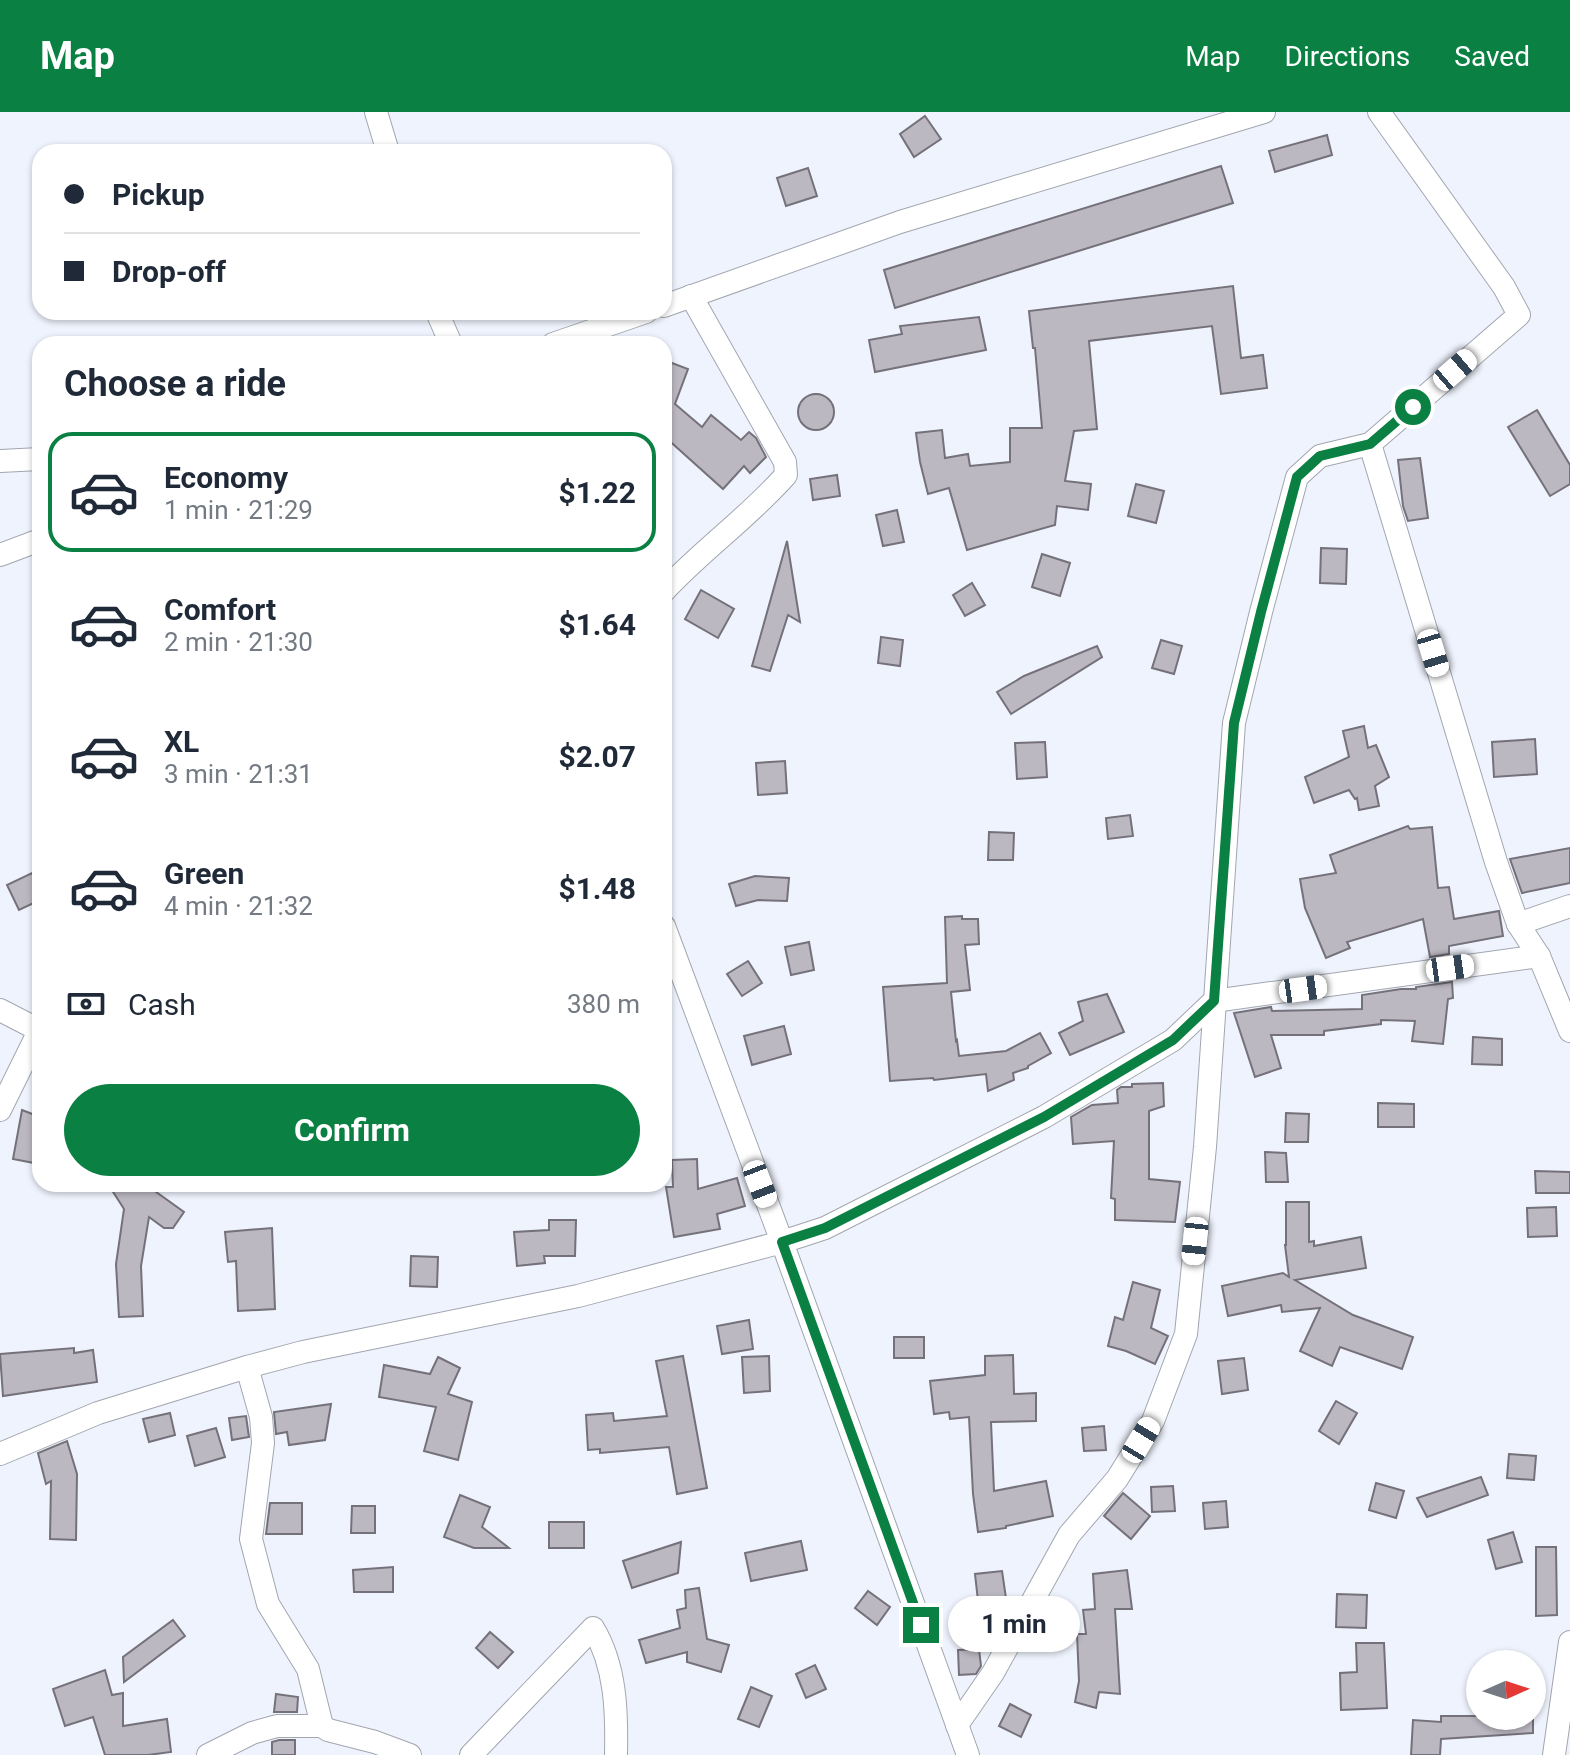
<!DOCTYPE html>
<html lang="en">
<head>
<meta charset="utf-8">
<style>
  body { margin:0; font-family:Roboto,sans-serif; background:#f6f6f7; color:#1f2937; height:100vh; display:flex; flex-direction:column; font-size:30px; white-space:nowrap }
  * { box-sizing:border-box; margin:0 }
  p { font-size:26px; color:#747a83 }
  .icon { flex:none; width:44px; height:44px; fill:none; stroke:currentColor; stroke-width:2; stroke-linecap:round; stroke-linejoin:round }
  .map { position:relative; flex:1; overflow:hidden }
  .side { position:absolute; left:32px; top:224px; width:640px; height:856px; display:flex; flex-direction:column; background:#fff; border-radius:24px; box-shadow:0 2px 6px #0004 }
  .side>* { flex:none }
  .hud { position:absolute; left:32px; top:32px; width:640px; height:176px; border-radius:24px; box-shadow:0 2px 6px #0004; display:grid; align-content:center; height:176px; padding:0 32px; background:#fff }
  .needle { width:52px; rotate:87deg }
  .buttons { position:absolute; left:1466px; top:1538px; display:grid; gap:16px }
  .buttons a { display:grid; place-items:center; width:80px; height:80px; border-radius:50%; background:#fff; box-shadow:0 2px 6px #0004; font-size:40px }
  .end { position:absolute; width:36px; height:36px; margin:-18px; border:10px solid #0b8043; background:#fff; box-shadow:0 0 0 4px #fff }
  .from { border-radius:50% }
  .bubble { position:absolute; height:56px; border-radius:28px; background:#fff; box-shadow:0 2px 6px #0004; font-size:26px; font-weight:700; line-height:56px; text-align:center }
  .car { position:absolute; width:24px; height:48px; margin:-24px -12px; border-radius:10px; box-shadow:0 0 6px 2px #0007; background:linear-gradient(#fff 24%,#345 0 40%,#fff 0 76%,#345 0 86%,#fff 0) }
  .hud b { display:flex; align-items:center; gap:28px; height:76px; font-size:30px }
  .hud b+b { border-top:2px solid #e0e1e3 }
  .hud i { width:20px; height:20px; background:#1f2937 }
  ul { padding:0; list-style:none }
  li { display:flex; align-items:center; gap:24px; height:120px; margin:0 16px 12px; padding:0 16px; border:4px solid transparent; border-radius:24px }
  li div { flex:1 }
  li b { display:block; font-size:30px }
  li em { font-style:normal; font-weight:700 }
  li.selected { border-color:#0b8043 }
  li>.icon { width:72px; height:72px; stroke-width:1.5 }
  h2 { padding:0 32px; font-size:36px; line-height:96px }
  .pay { display:flex; align-items:center; gap:20px; height:88px; padding:0 32px; font-size:30px }
  .pay p { margin-inline-start:auto }
  .button { display:flex; gap:16px; margin-top:auto; padding:16px 32px }
  .button a { flex:1; height:92px; border-radius:48px; background:#0b8043; color:#fff; font-size:32px; font-weight:700; line-height:92px; text-align:center }
  header { display:flex; align-items:center; gap:48px; box-sizing:border-box; height:112px; padding:0 40px; background:#0b8043; color:#fff }
  header strong { font-size:38px }
  nav { display:flex; gap:44px; margin-inline-start:auto; font-size:28px }
  .map>svg:first-child { display:block }
  .building { fill:#bcb8c2; stroke:#75717a; stroke-width:2 }
  .lines { fill:none; stroke-linecap:round; stroke-linejoin:round }
  .street-casing { stroke:#a1a6af; stroke-width:24 }
  .street { stroke:#fff; stroke-width:22 }
  .route { stroke:#0b8043; stroke-width:10 }
</style>
</head>
<body>
<header>
<strong>Map</strong>
<nav><a>Map</a><a>Directions</a><a>Saved</a></nav>
</header>
<div class="map">
<svg width="1570" height="1643" viewBox="0 0 1570 1643">
  <rect width="100%" height="100%" fill="#eff3fd"/>
  <g class="building">
    <path d="M925,4L941,27L914,45L900,22Z"/>
    <path d="M1327,23L1332,43L1275,60L1269,39Z"/>
    <path d="M1221,54L1233,91L895,196L884,158Z"/>
    <path d="M808,56L817,84L786,94L777,66Z"/>
    <path d="M1233,174L1241,246L1263,243L1267,276L1221,282L1212,214L1089,229L1097,317L1074,319L1065,369L1091,372L1088,398L1057,394L1055,413L967,438L949,376L928,382L920,350L916,321L942,318L945,346L968,342L970,354L1010,350V316H1042L1035,236H1033L1029,199Z"/>
    <path d="M979,205L986,238L875,260L869,228L902,222L900,214Z"/>
    <path d="M664,248L688,257L675,292L702,315L711,303L741,328L749,320L756,326L766,345L750,361L744,354L723,377L664,324Z"/>
    <circle cx="816" cy="300" r="18"/>
    <path d="M1537,298L1570,353V372L1550,384L1508,315Z"/>
    <path d="M1420,346L1428,406L1408,409L1403,394L1398,348Z"/>
    <path d="M837,363L840,384L813,388L810,367Z"/>
    <path d="M1136,372L1164,379L1156,411L1128,404Z"/>
    <path d="M897,398L904,430L883,434L876,403Z"/>
    <path d="M787,429L800,510L788,503L770,559L752,554Z"/>
    <path d="M1321,436L1347,437L1346,472L1320,471Z"/>
    <path d="M1042,442L1070,451L1060,484L1032,475Z"/>
    <path d="M972,471L985,493L965,504L953,483Z"/>
    <path d="M701,478L734,497L718,526L685,507Z"/>
    <path d="M881,525L903,528L900,554L878,551Z"/>
    <path d="M1161,528L1182,534L1174,562L1152,556Z"/>
    <path d="M1097,534L1102,545L1011,602L997,580L1024,564Z"/>
    <path d="M1364,614L1368,636L1376,633L1389,665L1375,674L1379,694L1359,698L1357,686L1355,687L1349,678L1314,691L1305,665L1349,645L1343,619Z"/>
    <path d="M1535,627L1537,662L1494,665L1492,630Z"/>
    <path d="M1045,630L1047,665L1017,667L1015,631Z"/>
    <path d="M785,649L787,681L758,683L756,651Z"/>
    <path d="M1130,703L1133,724L1108,727L1106,706Z"/>
    <path d="M1408,714L1410,717L1432,715L1438,776L1449,775L1454,807L1499,799L1503,824L1449,834V842L1430,845L1423,807L1347,830L1350,836L1326,846L1305,796L1300,767L1336,761L1330,743Z"/>
    <path d="M989,720L1014,721L1013,748H988Z"/>
    <path d="M1570,736V771L1522,781L1510,747Z"/>
    <path d="M32,761L40,779V788L19,798L7,773Z"/>
    <path d="M755,764L789,766L787,789L758,788L736,794L729,772Z"/>
    <path d="M962,804V807H978L979,832L965,833L970,878L951,880L956,929L957,928L959,944L1006,939L1040,921L1051,941L1028,954V956L1013,961L1014,968L988,979L986,962L934,968L933,966L890,969L883,875L947,871L945,805Z"/>
    <path d="M809,830L814,858L791,863L785,835Z"/>
    <path d="M748,849L762,871L742,884L727,862Z"/>
    <path d="M1452,870L1453,886L1448,887L1443,932L1412,929L1415,909L1381,908V912L1324,919V923H1271L1281,956L1255,965L1234,901L1271,895L1272,899L1362,897V883L1401,877H1416V875Z"/>
    <path d="M1107,882L1124,920L1070,943L1059,921L1083,909L1078,890Z"/>
    <path d="M784,914L791,942L752,953L744,924Z"/>
    <path d="M1473,925L1502,927V953L1472,952Z"/>
    <path d="M1163,971L1164,994L1149,999V1067L1180,1070L1175,1110L1115,1108V1087L1111,1086L1114,1029L1073,1032L1071,1005L1092,993L1118,991L1117,978L1121,975H1132V972Z"/>
    <path d="M1378,991L1414,992V1015H1378Z"/>
    <path d="M22,998L40,1005V1019L34,1051L13,1047Z"/>
    <path d="M1286,1001L1309,1002L1308,1030H1285Z"/>
    <path d="M1265,1040L1286,1041L1288,1070H1266Z"/>
    <path d="M697,1047L698,1077L737,1066L745,1094L717,1102L720,1117L674,1125L666,1075H673L672,1048Z"/>
    <path d="M1535,1059L1570,1060V1081H1536Z"/>
    <path d="M108,1072H145L184,1100L173,1116H164L149,1105L141,1154L143,1204L119,1205L116,1152L124,1097Z"/>
    <path d="M1286,1090H1309V1130L1314,1129V1134L1361,1125L1366,1156L1295,1168L1353,1203L1413,1225L1402,1257L1340,1235L1332,1254L1300,1239L1320,1196L1282,1200L1281,1193L1228,1204L1222,1174L1283,1161L1289,1165L1285,1133H1286Z"/>
    <path d="M1556,1095L1557,1124L1528,1125L1527,1096Z"/>
    <path d="M549,1108H576L575,1144H544L545,1151L517,1154L514,1120L549,1118Z"/>
    <path d="M272,1116L275,1197L238,1199L236,1149L228,1150L225,1120Z"/>
    <path d="M411,1144L438,1145L437,1175L410,1174Z"/>
    <path d="M1133,1170L1160,1178L1151,1216L1168,1224L1155,1252L1126,1239L1108,1234L1115,1205L1123,1208Z"/>
    <path d="M749,1208L753,1237L722,1242L717,1214Z"/>
    <rect x="894" y="1225" width="30" height="21"/>
    <path d="M74,1236V1241L93,1238L97,1270L3,1284L0,1242Z"/>
    <path d="M1013,1243L1014,1282L1036,1281V1309L991,1310L994,1379L1046,1369L1053,1404L1006,1414V1416L978,1420L973,1382L969,1305L950,1307L949,1300L934,1302L930,1269L985,1263V1244Z"/>
    <path d="M683,1244L707,1376L677,1382L669,1335L600,1341V1337L588,1338L586,1303L613,1301L614,1309L667,1304L656,1249Z"/>
    <path d="M769,1244L770,1279L744,1281L742,1245Z"/>
    <path d="M438,1245L460,1256L448,1282L472,1290L458,1348L424,1339L436,1295L379,1285L384,1253L430,1262Z"/>
    <path d="M1244,1246L1248,1278L1222,1282L1218,1249Z"/>
    <path d="M1336,1289L1357,1301L1339,1332L1319,1319Z"/>
    <path d="M331,1292L325,1328L289,1333L287,1320L276,1322L274,1300Z"/>
    <path d="M170,1301L175,1323L149,1330L143,1307Z"/>
    <path d="M246,1304L249,1325L232,1328L229,1306Z"/>
    <path d="M1104,1314L1106,1338L1084,1339L1082,1316Z"/>
    <path d="M216,1316L225,1345L195,1354L187,1324Z"/>
    <path d="M67,1329L77,1362L76,1428L50,1427L51,1369L46,1372L38,1341Z"/>
    <path d="M1509,1342L1536,1344L1534,1368L1507,1366Z"/>
    <path d="M1481,1365L1488,1383L1427,1405L1417,1386Z"/>
    <path d="M1376,1371L1404,1379L1396,1406L1369,1398Z"/>
    <path d="M1173,1374L1175,1399L1152,1400L1151,1375Z"/>
    <path d="M1123,1381L1150,1404L1131,1427L1104,1404Z"/>
    <path d="M460,1383L490,1395L482,1415L509,1436H474L444,1425Z"/>
    <path d="M1226,1389L1228,1415L1205,1417L1203,1391Z"/>
    <path d="M270,1391H302V1422H266Z"/>
    <path d="M352,1394H375V1421H351Z"/>
    <rect x="549" y="1410" width="35" height="26"/>
    <path d="M1513,1420L1522,1450L1496,1457L1488,1428Z"/>
    <path d="M801,1429L807,1458L751,1469L745,1441Z"/>
    <path d="M681,1430L678,1461L632,1476L623,1449Z"/>
    <path d="M1536,1435H1556L1557,1503L1536,1504Z"/>
    <path d="M393,1455V1480H354L353,1458Z"/>
    <path d="M1127,1458L1132,1497H1115L1120,1582L1099,1580L1096,1596L1075,1590L1079,1569L1077,1522H1086L1083,1498L1095,1497L1093,1462Z"/>
    <path d="M1002,1459L1006,1486L978,1489L975,1462Z"/>
    <path d="M699,1476L707,1527L729,1533L721,1560L687,1550V1540L646,1551L639,1528L680,1516L677,1498L686,1496L685,1478Z"/>
    <path d="M868,1479L890,1495L877,1513L855,1496Z"/>
    <path d="M1337,1482L1367,1483L1366,1516L1336,1515Z"/>
    <path d="M173,1508L185,1524L124,1570L123,1545Z"/>
    <path d="M490,1520L513,1540L498,1556L476,1536Z"/>
    <path d="M1356,1531H1384L1387,1596L1341,1598L1340,1561L1357,1560Z"/>
    <path d="M979,1537L981,1554L976,1562L959,1563L958,1538Z"/>
    <path d="M815,1553L826,1577L806,1586L796,1562Z"/>
    <path d="M105,1558L112,1583L123,1581V1614L167,1607L171,1640L148,1643H105L93,1605L65,1614L53,1577Z"/>
    <path d="M751,1575L772,1584L759,1615L738,1607Z"/>
    <path d="M276,1582L298,1585L297,1600H274Z"/>
    <path d="M1010,1592L1031,1603L1021,1625L999,1614Z"/>
    <path d="M1441,1604H1533V1621L1441,1627L1440,1643H1411L1413,1608L1441,1610Z"/>
    <path d="M279,1628H295V1643H272V1630Z"/>
  </g>
  <g class="lines">
    <defs>
      <g id="street">
        <path d="M376,0L388,40"/>
        <path d="M664,194L900,110L1264,0"/>
        <path d="M437,200L451,232"/>
        <path d="M553,232L646,200"/>
        <path d="M1370,332L1496,750L1518,812L1539,844L1570,919"/>
        <path d="M0,349L40,347"/>
        <path d="M0,443L40,428"/>
        <path d="M664,479C702,438 749,405 786,363L785,350L691,184"/>
        <path d="M1518,812L1570,794"/>
        <path d="M664,814L782,1130L968,1643"/>
        <path d="M0,898L39,918"/>
        <path d="M0,998L40,917"/>
        <path d="M247,1255L261,1305L263,1331L251,1427L268,1492L308,1557L322,1614"/>
        <path d="M0,1342L98,1301L247,1255L303,1240L578,1184L782,1130L825,1116L1044,1005L1173,928L1214,889L1539,844"/>
        <path d="M957,1613L993,1561L1069,1423L1117,1367L1153,1309L1186,1222L1205,1035L1234,611L1261,500L1297,365L1320,344L1370,332L1519,203L1504,175L1379,0"/>
        <path d="M208,1643L252,1621L277,1614H322L328,1618L375,1630L410,1643"/>
        <path d="M471,1643L593,1516C616,1554 617,1600 616,1643"/>
        <path d="M1554,1643L1570,1530"/>
      </g>
    </defs>
    <use href="#street" class="street-casing"/>
    <use href="#street" class="street"/>
  </g>
  <g class="lines">
    <path class="route" d="M921,1513L782,1130L825,1116L1044,1005L1173,928L1214,889L1234,611L1261,500L1297,365L1320,344L1370,332L1413,295"/>
  </g>
</svg>
<div class="buttons">
<a><svg class="needle" viewBox="-14 -14 28 28"><path d="M0-13l5 13h-10z" fill="#e53935"/><path d="M0 13l5-13h-10z" fill="#747a83"/></svg></a>
</div>
<i class="end from" style="left:1413px;top:295px"></i>
<i class="end" style="left:921px;top:1513px"></i>
<div class="bubble" style="left:948px;top:1484px;width:132px">1 min</div>
<i class="car" style="left:1455px;top:258px;rotate:49deg"></i>
<i class="car" style="left:1433px;top:541px;rotate:163deg"></i>
<i class="car" style="left:1450px;top:856px;rotate:82deg"></i>
<i class="car" style="left:1303px;top:877px;rotate:82deg"></i>
<i class="car" style="left:760px;top:1072px;rotate:159deg"></i>
<i class="car" style="left:1195px;top:1129px;rotate:186deg"></i>
<i class="car" style="left:1141px;top:1328px;rotate:31deg"></i>
<div class="hud">
<b><i class="from"></i>Pickup</b>
<b><i></i>Drop-off</b>
</div>
<section class="side">
<h2>Choose a ride</h2>
<ul>
<li class="selected"><svg class="icon" aria-label="car" viewBox="0 0 24 24"><path d="M5 17H2v-5l4-1 3-4h7l3 4 3 1v5h-3M9 17h6M6 11h13"/><circle cx="7" cy="17" r="2"/><circle cx="17" cy="17" r="2"/></svg><div><b>Economy</b><p>1 min · 21:29</p></div><em>$1.22</em></li>
<li><svg class="icon" aria-label="car" viewBox="0 0 24 24"><path d="M5 17H2v-5l4-1 3-4h7l3 4 3 1v5h-3M9 17h6M6 11h13"/><circle cx="7" cy="17" r="2"/><circle cx="17" cy="17" r="2"/></svg><div><b>Comfort</b><p>2 min · 21:30</p></div><em>$1.64</em></li>
<li><svg class="icon" aria-label="car" viewBox="0 0 24 24"><path d="M5 17H2v-5l4-1 3-4h7l3 4 3 1v5h-3M9 17h6M6 11h13"/><circle cx="7" cy="17" r="2"/><circle cx="17" cy="17" r="2"/></svg><div><b>XL</b><p>3 min · 21:31</p></div><em>$2.07</em></li>
<li><svg class="icon" aria-label="car" viewBox="0 0 24 24"><path d="M5 17H2v-5l4-1 3-4h7l3 4 3 1v5h-3M9 17h6M6 11h13"/><circle cx="7" cy="17" r="2"/><circle cx="17" cy="17" r="2"/></svg><div><b>Green</b><p>4 min · 21:32</p></div><em>$1.48</em></li>
</ul>
<div class="pay"><svg class="icon" aria-label="cash" viewBox="0 0 24 24"><path d="M3 7h18v10H3z"/><circle cx="12" cy="12" r="2"/></svg>Cash<p>380 m</p></div>
<div class="button"><a>Confirm</a></div>
</section>
</div>
</body>
</html>
